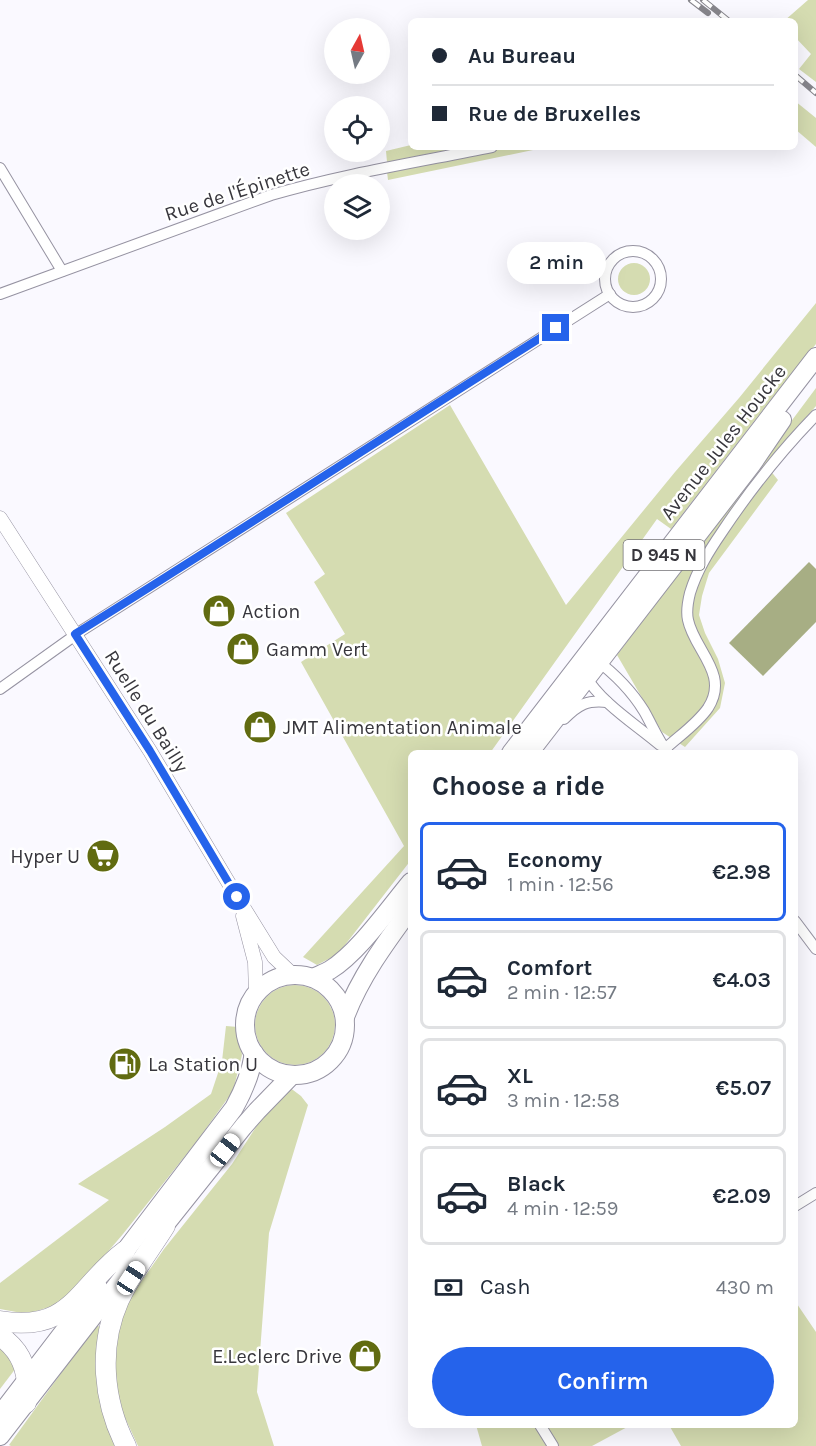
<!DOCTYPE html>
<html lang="en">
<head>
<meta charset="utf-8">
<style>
  body { margin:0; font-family:Karla,sans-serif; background:#f2f2f3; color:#1f2937; height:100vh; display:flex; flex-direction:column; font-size:22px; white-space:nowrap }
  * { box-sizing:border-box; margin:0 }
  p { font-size:20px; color:#747a83 }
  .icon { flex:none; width:33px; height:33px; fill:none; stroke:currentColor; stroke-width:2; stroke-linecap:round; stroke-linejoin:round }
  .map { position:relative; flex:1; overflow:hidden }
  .drawer { position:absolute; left:408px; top:750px; width:390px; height:678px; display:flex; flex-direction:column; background:#fff; border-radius:9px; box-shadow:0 6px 24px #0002 }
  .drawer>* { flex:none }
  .banner { position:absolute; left:408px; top:18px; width:390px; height:132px; border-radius:9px; box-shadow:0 6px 24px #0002; display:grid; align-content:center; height:132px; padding:0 24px; background:#fff }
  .needle { width:39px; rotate:8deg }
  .fabs { position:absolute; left:324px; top:18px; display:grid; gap:12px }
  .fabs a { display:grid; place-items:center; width:66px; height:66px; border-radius:50%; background:#fff; box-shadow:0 6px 24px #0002; font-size:30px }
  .end { position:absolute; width:27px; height:27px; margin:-14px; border:8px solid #2563eb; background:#fff; box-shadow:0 0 0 3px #fff }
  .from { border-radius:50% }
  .bubble { position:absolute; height:42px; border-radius:21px; background:#fff; box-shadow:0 6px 24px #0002; font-size:20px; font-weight:600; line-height:42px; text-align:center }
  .car { position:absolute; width:18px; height:36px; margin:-18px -9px; border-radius:8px; box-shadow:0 0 4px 2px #0007; background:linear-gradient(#fff 24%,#345 0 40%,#fff 0 76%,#345 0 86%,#fff 0) }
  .banner b { display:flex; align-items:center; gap:21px; height:57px; font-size:22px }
  .banner b+b { border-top:2px solid #e0e1e3 }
  .banner i { width:15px; height:15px; background:#1f2937 }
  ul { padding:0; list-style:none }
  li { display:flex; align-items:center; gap:18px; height:99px; margin:0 12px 9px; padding:0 12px; border:3px solid #e0e1e3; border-radius:9px }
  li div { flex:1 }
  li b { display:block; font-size:22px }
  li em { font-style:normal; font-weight:600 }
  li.on { border-color:#2563eb }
  li>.icon { width:54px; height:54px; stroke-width:1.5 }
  h2 { padding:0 24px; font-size:27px; line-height:72px }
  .pay { display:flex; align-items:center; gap:15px; height:66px; padding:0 24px; font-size:22px }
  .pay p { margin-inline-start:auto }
  .primary-button { display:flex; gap:12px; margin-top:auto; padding:12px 24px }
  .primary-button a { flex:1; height:69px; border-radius:36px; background:#2563eb; color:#fff; font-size:24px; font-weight:600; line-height:69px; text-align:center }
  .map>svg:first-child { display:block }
  .green { fill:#d5dcb1 }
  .water { fill:#a7ae84 }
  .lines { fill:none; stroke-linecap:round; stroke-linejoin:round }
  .minor-casing { stroke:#9693a2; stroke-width:12 }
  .tertiary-casing { stroke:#9693a2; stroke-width:15 }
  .primary-casing { stroke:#9693a2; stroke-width:20 }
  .motorway-casing { stroke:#9693a2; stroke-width:21 }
  .minor { stroke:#fff; stroke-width:10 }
  .tertiary { stroke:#fff; stroke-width:14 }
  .primary { stroke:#fff; stroke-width:18 }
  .motorway { stroke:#fff; stroke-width:20 }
  .rail-casing { stroke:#87868c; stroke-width:6 }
  .rail { stroke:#fff; stroke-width:4; stroke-dasharray:11; stroke-linecap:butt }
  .route { stroke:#2563eb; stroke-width:8 }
  .labels { text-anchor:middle; stroke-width:5; stroke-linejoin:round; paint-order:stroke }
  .shield { fill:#fff; stroke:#737276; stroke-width:1.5 }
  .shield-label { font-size:18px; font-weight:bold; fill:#37363c }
  .street-label { font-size:20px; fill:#37363c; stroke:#fff }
  .poi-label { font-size:20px; fill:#37363c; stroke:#fff; text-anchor:start }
</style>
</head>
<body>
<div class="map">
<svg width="816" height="1446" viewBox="0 0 816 1446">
  <rect width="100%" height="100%" fill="#faf9ff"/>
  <g class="green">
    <path d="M808,0H816V82L799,69L811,54L795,37V21H784Z"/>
    <path d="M795,101L816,118V147L795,129Z"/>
    <path d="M411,145V147H463L387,162L386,151Z"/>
    <path d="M510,147H539L533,150L388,180L387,172Z"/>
    <circle cx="634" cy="279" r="16"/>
    <path d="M816,303V344L759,415L671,529L657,519L490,753H411V860L338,954L317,965L303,957L404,846L301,662L345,634L314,582L325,574L286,513L450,405L566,605L675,472L739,398Z"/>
    <path d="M816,388V406L765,464L778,480L709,573L702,596L699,615L705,633L718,659L725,683L720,708L685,747L662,732L617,655Z"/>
    <circle cx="295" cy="1025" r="40"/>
    <path d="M226,1026L238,1027L242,1055L233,1091L197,1141L123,1234L65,1302L27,1314L0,1309V1283L109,1200L78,1184L165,1127L211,1094L222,1061Z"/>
    <path d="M289,1087L301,1096L308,1105L269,1233L257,1392L274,1446H138L121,1409L114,1376L116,1350L120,1324L127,1302L164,1249L232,1164L265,1113Z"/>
    <path d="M795,1301L816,1332V1446H681L669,1425H795Z"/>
    <path d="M96,1325L102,1328L117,1446H11L9,1445Z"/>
    <path d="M0,1348L5,1351L16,1368L0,1389Z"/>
    <path d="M476,1425H631L592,1446H482Z"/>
  </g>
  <path class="water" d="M809,562L816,569V622L763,676L729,643Z"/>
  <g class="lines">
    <defs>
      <g id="minor">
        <path d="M0,168L62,271"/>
        <circle cx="633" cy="279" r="28"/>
        <path d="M0,294L271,195C343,174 418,162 492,147"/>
        <path d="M595,659C615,674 631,690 644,711C652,725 658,740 668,753"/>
        <path d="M584,674C602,704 634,723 660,745"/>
        <path d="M0,689L81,631L610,294"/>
        <path d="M564,719C579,704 587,700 607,702"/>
        <path d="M665,749C679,736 697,724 708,708C730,674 694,650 688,620C686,611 688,601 690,593C697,570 709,551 722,532C750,490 781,451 816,415"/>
        <path d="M795,921L816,949"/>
        <path d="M795,1206L816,1193"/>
        <path d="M540,1425L553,1446"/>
      </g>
      <g id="tertiary">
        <path d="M0,518L150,751L237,897L274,957L293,975"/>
        <path d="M243,916L255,962L256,994"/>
      </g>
      <g id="primary">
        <path d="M511,753L816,357"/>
        <path d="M529,753L752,464L782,420"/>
        <circle cx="295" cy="1025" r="50"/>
        <path d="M313,978C319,975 325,973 330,970C358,953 390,907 411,882"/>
        <path d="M345,1017C360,977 386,942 411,908"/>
        <path d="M156,1236L243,1127L257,1111L292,1075"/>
        <path d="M116,1263L234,1108C244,1090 251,1074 254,1053"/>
        <path d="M0,1415L98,1287"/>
        <path d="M0,1436L131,1267"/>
      </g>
      <g id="motorway">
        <path d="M0,1321C72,1333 77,1287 125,1251"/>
        <path d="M0,1336C24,1352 30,1376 26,1403"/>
        <path d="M126,1446C103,1401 98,1347 119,1300C131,1274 150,1250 165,1226"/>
      </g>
    </defs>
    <use href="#minor" class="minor-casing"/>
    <use href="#tertiary" class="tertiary-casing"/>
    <use href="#primary" class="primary-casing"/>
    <use href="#motorway" class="motorway-casing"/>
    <use href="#minor" class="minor"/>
    <use href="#tertiary" class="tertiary"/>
    <use href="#primary" class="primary"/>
    <use href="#motorway" class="motorway"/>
    <defs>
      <g id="rail">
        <path d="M691,0L708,13"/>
        <path d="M703,0L729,21"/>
        <path d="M795,75L816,93"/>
      </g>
    </defs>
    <use href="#rail" class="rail-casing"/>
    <use href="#rail" class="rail"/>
  </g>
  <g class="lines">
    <path class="route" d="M237,897L150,751L75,634C236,534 395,429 556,328"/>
  </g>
  <defs>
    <symbol id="shop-disc" viewBox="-11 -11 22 22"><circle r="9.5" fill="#616b10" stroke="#fff"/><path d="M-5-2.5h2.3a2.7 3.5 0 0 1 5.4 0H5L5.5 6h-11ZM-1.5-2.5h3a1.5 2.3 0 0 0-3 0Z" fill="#fff"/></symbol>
    <symbol id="supermarket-disc" viewBox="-11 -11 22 22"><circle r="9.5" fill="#616b10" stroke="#fff"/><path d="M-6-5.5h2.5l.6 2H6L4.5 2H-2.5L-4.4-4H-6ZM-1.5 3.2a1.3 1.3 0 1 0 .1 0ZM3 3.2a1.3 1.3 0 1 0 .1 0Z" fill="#fff"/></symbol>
    <symbol id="fuel-disc" viewBox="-11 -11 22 22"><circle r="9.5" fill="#616b10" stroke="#fff"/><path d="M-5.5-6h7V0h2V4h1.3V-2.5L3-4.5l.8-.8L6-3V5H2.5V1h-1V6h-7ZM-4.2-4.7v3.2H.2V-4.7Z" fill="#fff"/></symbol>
  </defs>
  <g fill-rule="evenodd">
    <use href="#shop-disc" x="200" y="592" width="38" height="38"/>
    <use href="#shop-disc" x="224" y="630" width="38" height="38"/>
    <use href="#shop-disc" x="241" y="708" width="38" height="38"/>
    <use href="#supermarket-disc" x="84" y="837" width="38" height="38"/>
    <use href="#fuel-disc" x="106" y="1045" width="38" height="38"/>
    <use href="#shop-disc" x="346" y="1337" width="38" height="38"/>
  </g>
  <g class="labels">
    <rect class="shield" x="623.5" y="540" width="81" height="30" rx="4.5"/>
    <g class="shield-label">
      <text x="664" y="561">D 945 N</text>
    </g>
    <g class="street-label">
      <text transform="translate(237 191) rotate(-18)" y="7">Rue de l'Épinette</text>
      <text transform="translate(723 442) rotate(-52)" y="7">Avenue Jules Houcke</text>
      <text transform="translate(147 711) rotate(58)" y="7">Ruelle du Bailly</text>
    </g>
    <g class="poi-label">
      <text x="242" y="618">Action</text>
      <text x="266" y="656">Gamm Vert</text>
      <text x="283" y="734">JMT Alimentation Animale</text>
      <text x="80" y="863" text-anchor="end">Hyper U</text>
      <text x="148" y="1071">La Station U</text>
      <text x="342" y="1363" text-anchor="end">E.Leclerc Drive</text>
    </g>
  </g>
</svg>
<div class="fabs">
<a><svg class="needle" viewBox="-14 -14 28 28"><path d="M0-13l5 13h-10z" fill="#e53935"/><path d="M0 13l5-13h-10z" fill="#747a83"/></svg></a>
<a><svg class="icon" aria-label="locate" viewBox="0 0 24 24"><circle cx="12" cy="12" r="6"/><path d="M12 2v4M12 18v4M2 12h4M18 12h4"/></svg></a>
<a><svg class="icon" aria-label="layers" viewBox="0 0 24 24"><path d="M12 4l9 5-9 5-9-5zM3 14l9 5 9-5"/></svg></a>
</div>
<i class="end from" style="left:237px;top:897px"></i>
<i class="end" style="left:556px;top:328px"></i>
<div class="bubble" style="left:507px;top:242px;width:99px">2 min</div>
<i class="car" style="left:225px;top:1150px;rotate:38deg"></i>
<i class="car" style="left:131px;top:1278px;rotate:33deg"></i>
<div class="banner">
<b><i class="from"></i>Au Bureau</b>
<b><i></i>Rue de Bruxelles</b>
</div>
<section class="drawer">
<h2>Choose a ride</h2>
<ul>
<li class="on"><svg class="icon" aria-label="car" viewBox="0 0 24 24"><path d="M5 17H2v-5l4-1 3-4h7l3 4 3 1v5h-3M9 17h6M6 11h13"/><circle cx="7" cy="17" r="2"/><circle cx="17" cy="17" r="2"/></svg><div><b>Economy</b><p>1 min · 12:56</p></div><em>€2.98</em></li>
<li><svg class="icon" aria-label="car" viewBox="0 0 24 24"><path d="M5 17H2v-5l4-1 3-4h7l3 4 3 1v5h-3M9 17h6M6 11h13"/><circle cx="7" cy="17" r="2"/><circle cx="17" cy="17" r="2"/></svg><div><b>Comfort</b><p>2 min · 12:57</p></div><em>€4.03</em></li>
<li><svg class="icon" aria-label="car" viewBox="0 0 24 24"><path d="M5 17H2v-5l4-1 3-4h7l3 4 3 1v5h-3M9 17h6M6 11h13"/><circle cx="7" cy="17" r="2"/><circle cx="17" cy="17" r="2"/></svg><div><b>XL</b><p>3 min · 12:58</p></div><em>€5.07</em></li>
<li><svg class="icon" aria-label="car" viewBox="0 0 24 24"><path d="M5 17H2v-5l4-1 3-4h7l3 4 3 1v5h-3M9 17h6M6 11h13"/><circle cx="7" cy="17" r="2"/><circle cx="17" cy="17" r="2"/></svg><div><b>Black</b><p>4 min · 12:59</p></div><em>€2.09</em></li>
</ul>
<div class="pay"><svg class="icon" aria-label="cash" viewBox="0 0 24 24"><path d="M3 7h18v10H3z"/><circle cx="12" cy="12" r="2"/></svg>Cash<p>430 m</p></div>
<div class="primary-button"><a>Confirm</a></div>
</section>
</div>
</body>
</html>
